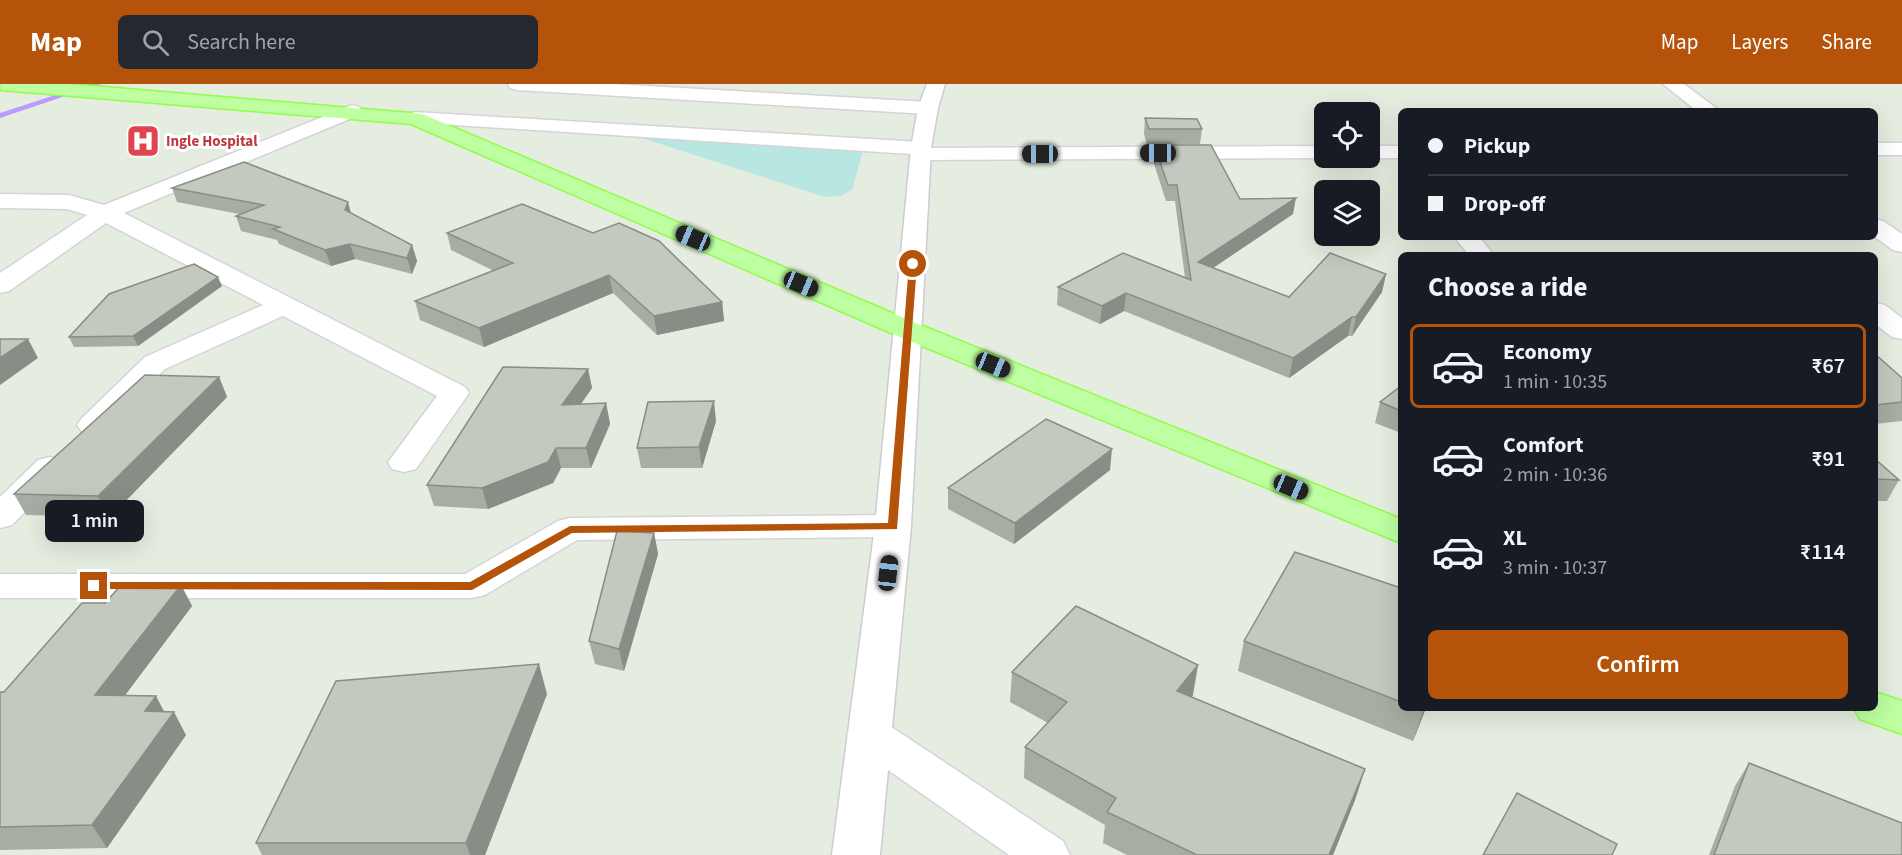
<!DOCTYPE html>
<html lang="en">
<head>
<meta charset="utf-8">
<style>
  body { margin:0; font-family:"Source Sans 3",sans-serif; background:#242831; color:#f1f3f6; height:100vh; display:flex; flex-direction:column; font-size:22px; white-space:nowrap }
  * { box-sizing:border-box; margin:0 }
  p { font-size:20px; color:#9ea1a6 }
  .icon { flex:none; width:33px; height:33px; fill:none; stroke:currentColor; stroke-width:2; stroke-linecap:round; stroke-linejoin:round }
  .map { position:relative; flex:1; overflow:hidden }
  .side { position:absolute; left:1398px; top:168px; width:480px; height:459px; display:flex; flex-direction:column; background:#171b24; border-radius:9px; box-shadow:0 6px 24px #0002 }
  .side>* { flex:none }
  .hud { position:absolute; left:1398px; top:24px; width:480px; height:132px; border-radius:9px; box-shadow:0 6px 24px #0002; display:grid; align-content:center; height:132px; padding:0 30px; background:#171b24 }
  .tools { position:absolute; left:1314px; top:18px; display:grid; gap:12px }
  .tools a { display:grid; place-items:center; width:66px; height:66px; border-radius:9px; background:#171b24; box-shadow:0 6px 24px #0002; font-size:30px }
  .end { position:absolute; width:27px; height:27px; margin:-14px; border:8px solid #b45309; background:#fff; box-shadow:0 0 0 3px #fff }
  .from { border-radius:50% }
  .bubble { position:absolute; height:42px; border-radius:9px; background:#171b24; box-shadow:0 6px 24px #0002; font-size:20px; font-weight:600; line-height:42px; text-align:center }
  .car { position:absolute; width:18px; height:36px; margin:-18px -9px; border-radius:8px; box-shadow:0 0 4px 2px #0007; background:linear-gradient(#222 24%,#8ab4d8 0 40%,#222 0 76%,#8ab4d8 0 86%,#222 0) }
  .hud b { display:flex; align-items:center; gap:21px; height:57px; font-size:22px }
  .hud b+b { border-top:2px solid #363941 }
  .hud i { width:15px; height:15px; background:#f1f3f6 }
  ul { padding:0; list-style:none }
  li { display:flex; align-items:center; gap:18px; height:84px; margin:0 12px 9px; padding:0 18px; border:3px solid transparent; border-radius:9px }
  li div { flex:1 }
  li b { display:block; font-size:22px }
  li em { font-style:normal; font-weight:600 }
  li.active { border-color:#b45309 }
  li>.icon { width:54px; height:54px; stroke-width:1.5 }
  h2 { padding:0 30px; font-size:27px; line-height:72px }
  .cta { display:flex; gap:12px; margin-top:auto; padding:12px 30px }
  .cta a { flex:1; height:69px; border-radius:9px; background:#b45309; color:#fff; font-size:24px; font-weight:600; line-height:69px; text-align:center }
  header { display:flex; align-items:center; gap:36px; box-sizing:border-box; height:84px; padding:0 30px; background:#b45309; color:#fff }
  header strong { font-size:28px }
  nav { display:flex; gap:33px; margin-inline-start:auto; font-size:21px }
  .search { width:420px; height:54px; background:#242831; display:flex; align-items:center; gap:15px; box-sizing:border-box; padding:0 21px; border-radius:9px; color:#9ea1a6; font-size:22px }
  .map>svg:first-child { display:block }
  .green { fill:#b8e7e1 }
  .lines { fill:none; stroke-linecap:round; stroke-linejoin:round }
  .stream { fill:#ba9cff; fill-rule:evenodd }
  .street-casing { stroke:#d6d2da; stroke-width:3 }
  .secondary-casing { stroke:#cfcad4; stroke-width:3 }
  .primary-casing { stroke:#93fc48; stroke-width:3 }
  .street { fill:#fff; fill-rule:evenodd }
  .secondary { fill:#fff; fill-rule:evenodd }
  .primary { fill:#bdffa1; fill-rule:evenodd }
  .wall { fill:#a8ada3 }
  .shaded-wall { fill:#888d85 }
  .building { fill:#c3c9be; stroke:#888d85; stroke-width:1.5 }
  .route { fill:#b45309 }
  .labels { text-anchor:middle; stroke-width:6; stroke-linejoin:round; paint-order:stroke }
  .far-health-label { font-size:15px; font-weight:bold; fill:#be3a42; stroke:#fff; text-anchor:start }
</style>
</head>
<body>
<header>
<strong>Map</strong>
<div class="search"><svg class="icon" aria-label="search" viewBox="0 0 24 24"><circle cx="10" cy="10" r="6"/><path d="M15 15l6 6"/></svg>Search here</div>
<nav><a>Map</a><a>Layers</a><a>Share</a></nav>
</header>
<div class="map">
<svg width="1902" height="771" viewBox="0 0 1902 771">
  <rect width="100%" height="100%" fill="#e4eddf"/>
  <path class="green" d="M620,47L863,66L852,106L841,112L825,113Z"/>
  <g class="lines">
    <path class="stream" d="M89,0H101L0,34V29Z"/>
    <defs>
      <g id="street">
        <path d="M508,0H613L928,18L935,20L938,24L935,28L928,30L517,6L510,4Z"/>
        <path d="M1663,0H1684L1720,27H1697Z"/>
        <path d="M352,21L359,23L362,27L359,31L124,129L465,303L469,309L416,385L404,388L392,385L388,378L437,312L283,232L165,285L104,348L93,350L82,348L77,341L82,334L145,273L263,221L106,139L9,207L0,209V189L87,131L67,125L0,124V110L69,111L104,121Z"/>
        <path d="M415,28L921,58L928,60L931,64L1324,62V74H1327L921,76L914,74L911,70L408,38L405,34L408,30Z"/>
        <rect x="1875" y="59" width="27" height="12"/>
        <path d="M1370,62H1401V74H1367H1370Z"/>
        <path d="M1875,135L1883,137L1902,150V168L1893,166L1875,153Z"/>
        <path d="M1454,153H1479L1494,171H1469Z"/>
        <path d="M1875,219L1885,221L1902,234V255L1892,253L1875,240Z"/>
        <path d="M50,373L62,376L66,383L62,390L12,441L0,444V413L38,376Z"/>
        <path d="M893,431L905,434L911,442L905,450L893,453L577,456L485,511L472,514H0V490H465L558,437L570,434Z"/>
        <path d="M869,634L884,638L1063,757L1070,771H1009L854,662L847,650L854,638Z"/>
      </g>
      <path id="secondary" d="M927,0H945L938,24L931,64L911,442L880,771H832L875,442L911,64L918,24Z"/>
      <g id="primary">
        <path d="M0,0H69L422,30L918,240L1401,435V459L898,252L411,40L1,6Z"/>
        <path d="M1875,608L1902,617V650L1860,635L1854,624H1875Z"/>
      </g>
    </defs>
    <use href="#street" class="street-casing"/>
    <use href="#secondary" class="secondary-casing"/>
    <use href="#primary" class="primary-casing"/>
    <use href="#street" class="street"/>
    <use href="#secondary" class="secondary"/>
    <use href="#primary" class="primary"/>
  </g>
  <g class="wall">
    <path d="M1145,34L1202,45L1200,60L1147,61L1144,50Z"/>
    <path d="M1154,61L1240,115L1293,130L1213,184L1289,213L1386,190L1382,208L1352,252H1348L1289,294L1124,227L1100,240L1057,221L1058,203L1185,194L1175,117H1166L1153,77Z"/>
    <path d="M172,104L351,129L412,161L417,177L412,190L355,175L331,182L279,160L277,156L241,147L236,132L239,130L177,118Z"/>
    <path d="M447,149L722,218L724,237L657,251L613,209L484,263L420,236L415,217L494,187L451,166Z"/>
    <path d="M222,202L138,262L74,263L69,253Z"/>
    <path d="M1875,270L1902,294V337L1875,340Z"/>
    <path d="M588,285L592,304L581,320L606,319L610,340L591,384H561L553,399L488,425L434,422L427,401Z"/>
    <path d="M219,293L227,313L110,433L26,431L14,410Z"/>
    <path d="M1401,302V349L1375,339L1380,318Z"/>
    <path d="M716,337L702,384H641L637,364Z"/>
    <path d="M1875,375L1899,396L1887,417H1875Z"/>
    <path d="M1110,386L1014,460L948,425V404Z"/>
    <path d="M654,449L658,470L624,587L595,580L589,557Z"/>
    <path d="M181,501L192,522L125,611L165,628L186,651L107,764L0,766V608H4Z"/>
    <path d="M1401,504V624H1426L1413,657L1238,587L1244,557Z"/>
    <path d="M1012,588L1193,611L1191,613L1365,685L1355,716L1333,771H1127L1103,759L1105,741L1024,694L1025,663L1048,639L1010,618Z"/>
    <path d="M547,610L485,771H262L256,759Z"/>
    <path d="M1749,679L1902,771H1709L1735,702Z"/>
  </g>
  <g class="shaded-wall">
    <path d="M1296,114L1293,130L1195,196L1198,178Z"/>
    <path d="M348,118L352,133L345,126Z"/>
    <path d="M350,160L355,175L331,182L325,166Z"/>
    <path d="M412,161L417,177L412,190L407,174Z"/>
    <path d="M1386,190L1382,208L1352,252L1356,233Z"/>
    <path d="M609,191L613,209L484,263L479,244Z"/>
    <path d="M218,193L222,202L138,262L133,252Z"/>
    <path d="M1126,209L1124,227L1100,240L1102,222Z"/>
    <path d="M722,218L724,237L657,251L654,232Z"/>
    <path d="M1352,233L1348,252L1289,294L1293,274Z"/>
    <path d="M28,255L38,274L0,301V274Z"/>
    <path d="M588,285L592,304L566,341L562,321Z"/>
    <path d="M219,293L227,313L110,433L98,412Z"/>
    <path d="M714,317L716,337L702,384L699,363Z"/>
    <path d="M606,319L610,340L591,384L586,364Z"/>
    <path d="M556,364L561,384L553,399L488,425L482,404Z"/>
    <path d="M1112,365L1110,386L1014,460L1015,439Z"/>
    <path d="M654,449L658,470L624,587L619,565Z"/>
    <path d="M181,501L192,522L108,634L95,611Z"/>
    <path d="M539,580L547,610L485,771H470L466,759Z"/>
    <path d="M1198,581L1193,611L1172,638L1177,607Z"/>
    <path d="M156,612L168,635L174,628L186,651L107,764L92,741L145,627Z"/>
    <path d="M1424,624H1426L1413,657Z"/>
    <path d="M1365,685L1355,716L1333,771H1329Z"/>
  </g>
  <g class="building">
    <path d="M1145,34L1197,35L1202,45H1149Z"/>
    <path d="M1154,61H1211L1240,115L1296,114L1198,178L1289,213L1330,169L1386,190L1356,233H1352L1293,274L1126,209L1102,222L1058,203L1123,169L1191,196L1177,101H1168Z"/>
    <path d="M244,78L348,118L345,126L412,161L407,174L350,160L325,166L273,145L280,143L236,132L264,121L172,104Z"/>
    <path d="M522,120L593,149L619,139L659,157L722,218L654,232L609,191L479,244L415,217L513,179L447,149Z"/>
    <path d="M194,180L218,193L133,252L69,253L109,210Z"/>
    <path d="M0,255H28L0,274Z"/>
    <path d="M1875,270L1902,294V318L1875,321Z"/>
    <path d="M503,283L588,285L562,321L606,319L586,364H556L548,378L482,404L427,401Z"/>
    <path d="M145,291L219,293L98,412L14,410Z"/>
    <path d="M1401,302V327L1380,318Z"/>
    <path d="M714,317L699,363L637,364L648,318Z"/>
    <path d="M1046,335L1112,365L1015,439L948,404Z"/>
    <path d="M1875,375L1899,396L1875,395Z"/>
    <path d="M617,447L654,449L619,565L589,557Z"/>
    <path d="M1295,468L1401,504V618L1244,557Z"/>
    <path d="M122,500L181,501L95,611L156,612L145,627L174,628L92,741L0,743V608H4L82,519H105Z"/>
    <path d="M1076,522L1198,581L1177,607L1365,685L1329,771H1197L1107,728L1116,714L1025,663L1067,618L1012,588Z"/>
    <path d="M539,580L466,759H256L336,597Z"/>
    <path d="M1749,679L1902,739V771H1714Z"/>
    <path d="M1517,709L1617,760L1612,771H1483Z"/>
  </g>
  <path class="route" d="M913,178L917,180L897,445L572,449L472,506L94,505L89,502L94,498H470L570,442L888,439L909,180Z"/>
  <defs>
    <symbol id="hospital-square" viewBox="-11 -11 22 22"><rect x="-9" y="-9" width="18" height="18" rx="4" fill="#e0444e" stroke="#fff"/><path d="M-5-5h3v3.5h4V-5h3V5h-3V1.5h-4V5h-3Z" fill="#fff"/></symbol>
  </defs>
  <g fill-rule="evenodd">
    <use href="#hospital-square" x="124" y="38" width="38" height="38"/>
  </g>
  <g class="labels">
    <g class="far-health-label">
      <text x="166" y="62">Ingle Hospital</text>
    </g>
  </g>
</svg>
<div class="tools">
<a><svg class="icon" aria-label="locate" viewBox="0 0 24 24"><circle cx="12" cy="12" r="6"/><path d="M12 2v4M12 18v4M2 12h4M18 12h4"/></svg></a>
<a><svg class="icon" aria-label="layers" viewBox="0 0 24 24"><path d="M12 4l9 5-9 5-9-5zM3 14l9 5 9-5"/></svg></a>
</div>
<i class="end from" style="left:913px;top:180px"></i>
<i class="end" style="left:94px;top:502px"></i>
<div class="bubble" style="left:45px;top:416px;width:99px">1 min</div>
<i class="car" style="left:1158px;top:69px;rotate:270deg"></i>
<i class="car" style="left:1040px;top:70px;rotate:270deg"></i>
<i class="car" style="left:693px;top:154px;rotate:293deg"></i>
<i class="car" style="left:801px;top:200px;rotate:113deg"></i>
<i class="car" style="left:993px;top:281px;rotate:112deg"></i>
<i class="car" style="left:1291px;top:403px;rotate:113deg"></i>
<i class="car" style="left:888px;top:489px;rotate:7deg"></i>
<div class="hud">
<b><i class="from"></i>Pickup</b>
<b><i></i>Drop-off</b>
</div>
<section class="side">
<h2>Choose a ride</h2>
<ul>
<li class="active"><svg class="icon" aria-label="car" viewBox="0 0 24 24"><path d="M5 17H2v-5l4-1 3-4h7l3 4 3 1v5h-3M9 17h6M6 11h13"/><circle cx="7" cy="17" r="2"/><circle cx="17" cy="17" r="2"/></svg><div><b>Economy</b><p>1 min · 10:35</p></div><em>₹67</em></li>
<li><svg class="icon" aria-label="car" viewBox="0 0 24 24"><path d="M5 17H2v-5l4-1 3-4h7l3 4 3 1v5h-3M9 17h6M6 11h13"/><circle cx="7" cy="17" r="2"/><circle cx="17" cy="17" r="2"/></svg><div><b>Comfort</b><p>2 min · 10:36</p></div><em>₹91</em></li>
<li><svg class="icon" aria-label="car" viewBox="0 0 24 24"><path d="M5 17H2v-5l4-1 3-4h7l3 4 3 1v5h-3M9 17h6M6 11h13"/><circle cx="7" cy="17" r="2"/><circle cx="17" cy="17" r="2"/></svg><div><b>XL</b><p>3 min · 10:37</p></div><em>₹114</em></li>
</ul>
<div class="cta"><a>Confirm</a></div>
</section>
</div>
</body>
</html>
